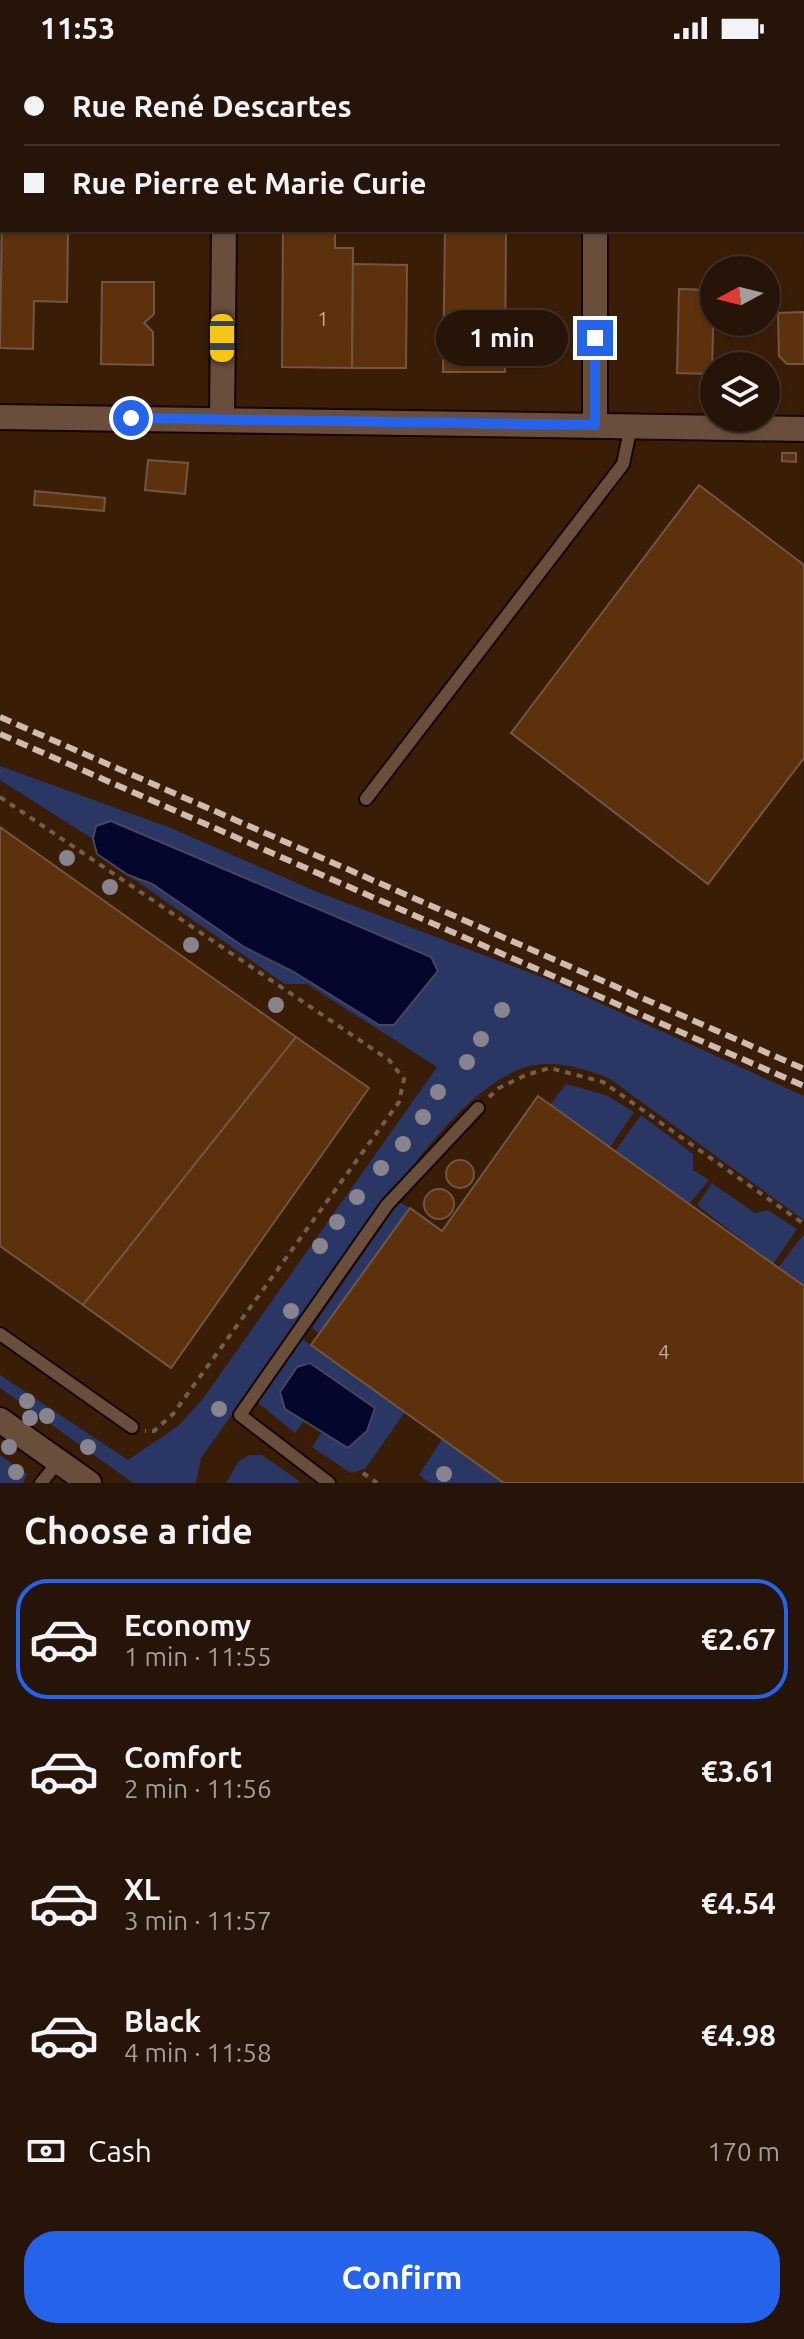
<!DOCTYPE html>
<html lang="en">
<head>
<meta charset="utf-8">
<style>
  body { margin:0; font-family:Ubuntu,sans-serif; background:#312115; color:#f1f3f6; height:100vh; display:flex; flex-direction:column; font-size:30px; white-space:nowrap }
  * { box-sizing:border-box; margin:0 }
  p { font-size:26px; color:#a39e9b }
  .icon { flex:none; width:44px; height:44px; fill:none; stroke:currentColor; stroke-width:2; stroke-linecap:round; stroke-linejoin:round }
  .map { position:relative; height:1427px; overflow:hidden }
  .side { display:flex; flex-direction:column; background:#251407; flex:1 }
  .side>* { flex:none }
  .top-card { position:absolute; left:0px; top:0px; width:804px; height:176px; box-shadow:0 2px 6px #0004,0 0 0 2px #423328; display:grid; align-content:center; height:176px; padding:0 24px; background:#251407 }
  .needle { width:52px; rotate:263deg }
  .buttons { position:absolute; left:700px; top:200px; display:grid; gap:16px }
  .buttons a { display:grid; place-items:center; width:80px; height:80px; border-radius:50%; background:#251407; box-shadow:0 2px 6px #0004,0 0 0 2px #423328; font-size:40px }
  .end { position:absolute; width:36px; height:36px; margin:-18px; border:10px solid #2563eb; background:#fff; box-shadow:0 0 0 4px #fff }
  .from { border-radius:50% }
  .bubble { position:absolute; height:56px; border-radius:28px; background:#251407; box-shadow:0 2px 6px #0004,0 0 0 2px #423328; font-size:26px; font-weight:600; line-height:56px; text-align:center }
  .car { position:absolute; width:24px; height:48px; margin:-24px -12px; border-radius:10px; box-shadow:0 0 6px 2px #0007; background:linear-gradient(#f5c518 24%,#345 0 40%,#f5c518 0 76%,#345 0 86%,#f5c518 0) }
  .top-card b { display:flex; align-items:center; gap:28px; height:76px; font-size:30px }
  .top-card b+b { border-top:2px solid #423328 }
  .top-card i { width:20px; height:20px; background:#f1f3f6 }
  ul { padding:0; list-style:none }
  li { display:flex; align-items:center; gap:24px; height:120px; margin:0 16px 12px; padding:0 8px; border:4px solid transparent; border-radius:32px }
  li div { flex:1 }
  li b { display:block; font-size:30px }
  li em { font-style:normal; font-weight:600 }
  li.active { border-color:#2563eb }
  li>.icon { width:72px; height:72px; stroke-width:1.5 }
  h2 { padding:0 24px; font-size:36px; line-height:96px }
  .pay { display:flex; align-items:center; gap:20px; height:88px; padding:0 24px; font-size:30px }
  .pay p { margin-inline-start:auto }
  .button { display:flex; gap:16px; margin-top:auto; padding:16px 24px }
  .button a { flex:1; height:92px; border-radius:32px; background:#2563eb; color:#fff; font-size:32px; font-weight:600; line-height:92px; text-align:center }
  .status { display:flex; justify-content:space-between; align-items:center; height:56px; padding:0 40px; background:#251407; direction:ltr }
  .status svg { height:22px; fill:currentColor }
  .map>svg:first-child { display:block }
  .built { fill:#3a1d06; fill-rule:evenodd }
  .green { fill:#2a3663 }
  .water { fill:#04062e; stroke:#48455d; stroke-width:2 }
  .building { fill:#5d310c; stroke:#715643; stroke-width:2 }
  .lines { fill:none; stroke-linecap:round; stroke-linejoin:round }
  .lane-casing { stroke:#180400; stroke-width:16 }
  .street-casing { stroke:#180400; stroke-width:28 }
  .secondary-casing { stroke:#180400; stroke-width:28 }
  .path { stroke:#725e4f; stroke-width:4; stroke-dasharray:6 6; stroke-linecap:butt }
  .lane { stroke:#694e3c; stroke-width:12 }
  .street { stroke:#694e3c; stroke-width:24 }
  .secondary { stroke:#8a654c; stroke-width:24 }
  .rail { stroke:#cdbcb0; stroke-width:6; stroke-dasharray:12 6; stroke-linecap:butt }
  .tree { fill:#88848d }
  .route { stroke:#2563eb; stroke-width:10 }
  .labels { text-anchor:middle; stroke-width:6; stroke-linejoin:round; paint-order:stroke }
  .number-label { font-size:20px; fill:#c4ae9c }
</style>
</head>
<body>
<div class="status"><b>11:53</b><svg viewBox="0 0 49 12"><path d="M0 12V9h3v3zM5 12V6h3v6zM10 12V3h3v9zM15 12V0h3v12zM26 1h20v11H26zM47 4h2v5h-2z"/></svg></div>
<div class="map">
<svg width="804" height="1427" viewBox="0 0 804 1427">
  <rect width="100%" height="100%" fill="#311a09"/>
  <g class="built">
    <path d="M122,0H796L798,2H121Z"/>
    <path d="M802,5L804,1040L547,923L315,835L171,772L49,729L676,1032L804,1129V1427H0V130L2,128V174H802ZM714,214H766V266H714ZM714,310H766V362H714Z"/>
  </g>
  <g class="green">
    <path d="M0,710L171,772L315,835L547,923L804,1040V1164L610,1023C580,1010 542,1000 511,1017C453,1047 406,1120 368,1171C311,1247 256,1325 201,1402L196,1427H133L0,1332V1319L128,1404L178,1370L202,1344L437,1011L307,928H285L128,819L152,828L244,891L294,916L384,880L96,770L93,783L0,724Z"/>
    <path d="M566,1028L606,1039L634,1056L610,1091L550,1049Z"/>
    <path d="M641,1059L693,1098V1114L709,1124L689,1148L615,1095Z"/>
    <path d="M712,1127L755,1157L768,1154L797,1173L773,1208L697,1149Z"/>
    <path d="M399,1146L410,1152L320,1278L312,1272Z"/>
    <path d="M804,1178V1230L778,1212Z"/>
    <path d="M302,1283L405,1356L365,1413L351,1417L312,1391L322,1376L348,1392L375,1352L310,1307L285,1353L304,1365L295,1377L257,1346Z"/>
    <path d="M442,1383L504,1427H430L419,1419Z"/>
    <path d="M0,1399L27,1418L23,1427H0Z"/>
    <path d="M249,1399H262L302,1427H226L239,1405Z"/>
  </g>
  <g class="water">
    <path d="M111,765L431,901L438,915L394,969H379L294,916L244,891L152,828L128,819L97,798L93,783L96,770Z"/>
    <path d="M310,1307L375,1352L367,1375L348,1392L285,1353L280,1336L297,1311Z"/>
  </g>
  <g class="building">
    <path d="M165,0H326L163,2Z"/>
    <path d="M2,154V174H68L67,246L34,245L33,293L0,292Z"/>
    <path d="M283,174H335V192H353L352,312L282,311Z"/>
    <path d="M445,174H506L505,316H443Z"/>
    <path d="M353,208L407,209L406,312H352Z"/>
    <path d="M102,226H154V258L144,267L153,276V309L101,308Z"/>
    <path d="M679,233L714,234L712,318L677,317Z"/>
    <path d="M804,256V308H787L779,300L778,257Z"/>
    <path d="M782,397H796V406L782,405Z"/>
    <path d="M148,404L188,407L185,438L145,434Z"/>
    <path d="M699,429L804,509V702L708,828L511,677Z"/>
    <path d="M35,435L105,442L104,455L34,449Z"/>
    <path d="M0,771L296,981L83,1249L0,1190Z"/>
    <path d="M296,981L369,1032L171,1312L83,1249Z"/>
    <path d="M538,1040L804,1230V1427H504L311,1289L410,1152L442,1175Z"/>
    <circle cx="460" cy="1118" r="14"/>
    <circle cx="439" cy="1148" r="15"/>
  </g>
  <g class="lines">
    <defs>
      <g id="lane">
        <path d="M366,743L623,408L631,370"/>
        <path d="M0,1278L132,1371"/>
        <path d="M41,1427L59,1405"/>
        <path d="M329,1427L240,1359L387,1149L478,1052"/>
      </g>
      <g id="street">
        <path d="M433,0L435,2"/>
        <path d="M383,2L385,0"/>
        <path d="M0,361L804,373"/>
        <path d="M222,362L224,174"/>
        <path d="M595,369V174"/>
        <path d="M0,1364L89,1427"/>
      </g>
      <g id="secondary">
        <path d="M71,2L73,0"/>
        <path d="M0,79L2,77"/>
      </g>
    </defs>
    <use href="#lane" class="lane-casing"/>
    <use href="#street" class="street-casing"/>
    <use href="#secondary" class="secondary-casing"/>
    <g class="path">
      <path d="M0,741L389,1004L404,1023L399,1046L173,1358L154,1375H145"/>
      <path d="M489,1041L499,1032L526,1019L550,1012L603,1026L804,1168"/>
      <path d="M363,1417L377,1427"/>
    </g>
    <use href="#lane" class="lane"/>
    <use href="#street" class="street"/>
    <use href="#secondary" class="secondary"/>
    <g class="rail">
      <path d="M706,0L708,2"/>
      <path d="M725,0L727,2"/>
      <path d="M802,70L804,72"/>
      <path d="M802,88L804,89"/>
      <path d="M0,661L804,1013"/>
      <path d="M0,678L804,1030"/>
    </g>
  </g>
  <g class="tree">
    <circle cx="67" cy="802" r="8"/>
    <circle cx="110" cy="831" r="8"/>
    <circle cx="191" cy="889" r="8"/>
    <circle cx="276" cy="949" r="8"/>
    <circle cx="502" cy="954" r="8"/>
    <circle cx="481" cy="983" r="8"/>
    <circle cx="467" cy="1006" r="8"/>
    <circle cx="438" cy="1036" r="8"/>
    <circle cx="423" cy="1061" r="8"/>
    <circle cx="403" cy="1088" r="8"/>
    <circle cx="381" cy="1112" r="8"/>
    <circle cx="357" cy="1141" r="8"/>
    <circle cx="337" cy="1166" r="8"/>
    <circle cx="320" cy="1190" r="8"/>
    <circle cx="291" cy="1255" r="8"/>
    <circle cx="27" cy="1345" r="8"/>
    <circle cx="219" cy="1353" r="8"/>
    <circle cx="47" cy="1360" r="8"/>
    <circle cx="30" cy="1362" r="8"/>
    <circle cx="9" cy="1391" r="8"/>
    <circle cx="88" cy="1391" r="8"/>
    <circle cx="16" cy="1416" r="8"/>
    <circle cx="444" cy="1418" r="8"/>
  </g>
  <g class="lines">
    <path class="route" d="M131,362L595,369V282"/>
  </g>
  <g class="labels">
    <g class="number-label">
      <text x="323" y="270">1</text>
      <text x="664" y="1303">4</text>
    </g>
  </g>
</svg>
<div class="buttons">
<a><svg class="needle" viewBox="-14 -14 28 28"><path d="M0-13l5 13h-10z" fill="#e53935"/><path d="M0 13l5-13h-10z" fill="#a39e9b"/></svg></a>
<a><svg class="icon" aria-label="layers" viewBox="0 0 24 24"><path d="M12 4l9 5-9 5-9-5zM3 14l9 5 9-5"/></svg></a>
</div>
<i class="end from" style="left:131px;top:362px"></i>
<i class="end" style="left:595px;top:282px"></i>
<div class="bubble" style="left:436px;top:254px;width:132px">1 min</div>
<i class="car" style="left:222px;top:282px;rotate:180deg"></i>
<div class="top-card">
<b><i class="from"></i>Rue René Descartes</b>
<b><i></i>Rue Pierre et Marie Curie</b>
</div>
</div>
<section class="side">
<h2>Choose a ride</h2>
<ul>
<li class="active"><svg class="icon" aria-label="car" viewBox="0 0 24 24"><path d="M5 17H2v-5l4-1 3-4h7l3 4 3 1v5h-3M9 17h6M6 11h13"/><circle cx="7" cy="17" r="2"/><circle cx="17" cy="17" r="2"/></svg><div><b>Economy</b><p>1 min · 11:55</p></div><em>€2.67</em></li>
<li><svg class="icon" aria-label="car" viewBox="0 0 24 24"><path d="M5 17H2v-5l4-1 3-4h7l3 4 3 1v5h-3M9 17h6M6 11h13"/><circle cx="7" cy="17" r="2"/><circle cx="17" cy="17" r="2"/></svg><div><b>Comfort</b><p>2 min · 11:56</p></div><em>€3.61</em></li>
<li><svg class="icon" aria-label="car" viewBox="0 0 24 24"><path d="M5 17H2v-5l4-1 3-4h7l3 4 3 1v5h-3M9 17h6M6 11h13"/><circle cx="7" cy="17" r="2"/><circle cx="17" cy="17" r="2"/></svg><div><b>XL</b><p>3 min · 11:57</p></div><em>€4.54</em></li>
<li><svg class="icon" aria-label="car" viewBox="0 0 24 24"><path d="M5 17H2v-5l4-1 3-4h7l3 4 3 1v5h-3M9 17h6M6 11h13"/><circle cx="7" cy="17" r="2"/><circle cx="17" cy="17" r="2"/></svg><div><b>Black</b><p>4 min · 11:58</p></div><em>€4.98</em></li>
</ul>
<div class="pay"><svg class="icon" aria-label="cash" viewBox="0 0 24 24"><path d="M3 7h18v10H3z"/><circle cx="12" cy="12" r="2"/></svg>Cash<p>170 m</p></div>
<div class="button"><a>Confirm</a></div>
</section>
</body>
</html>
